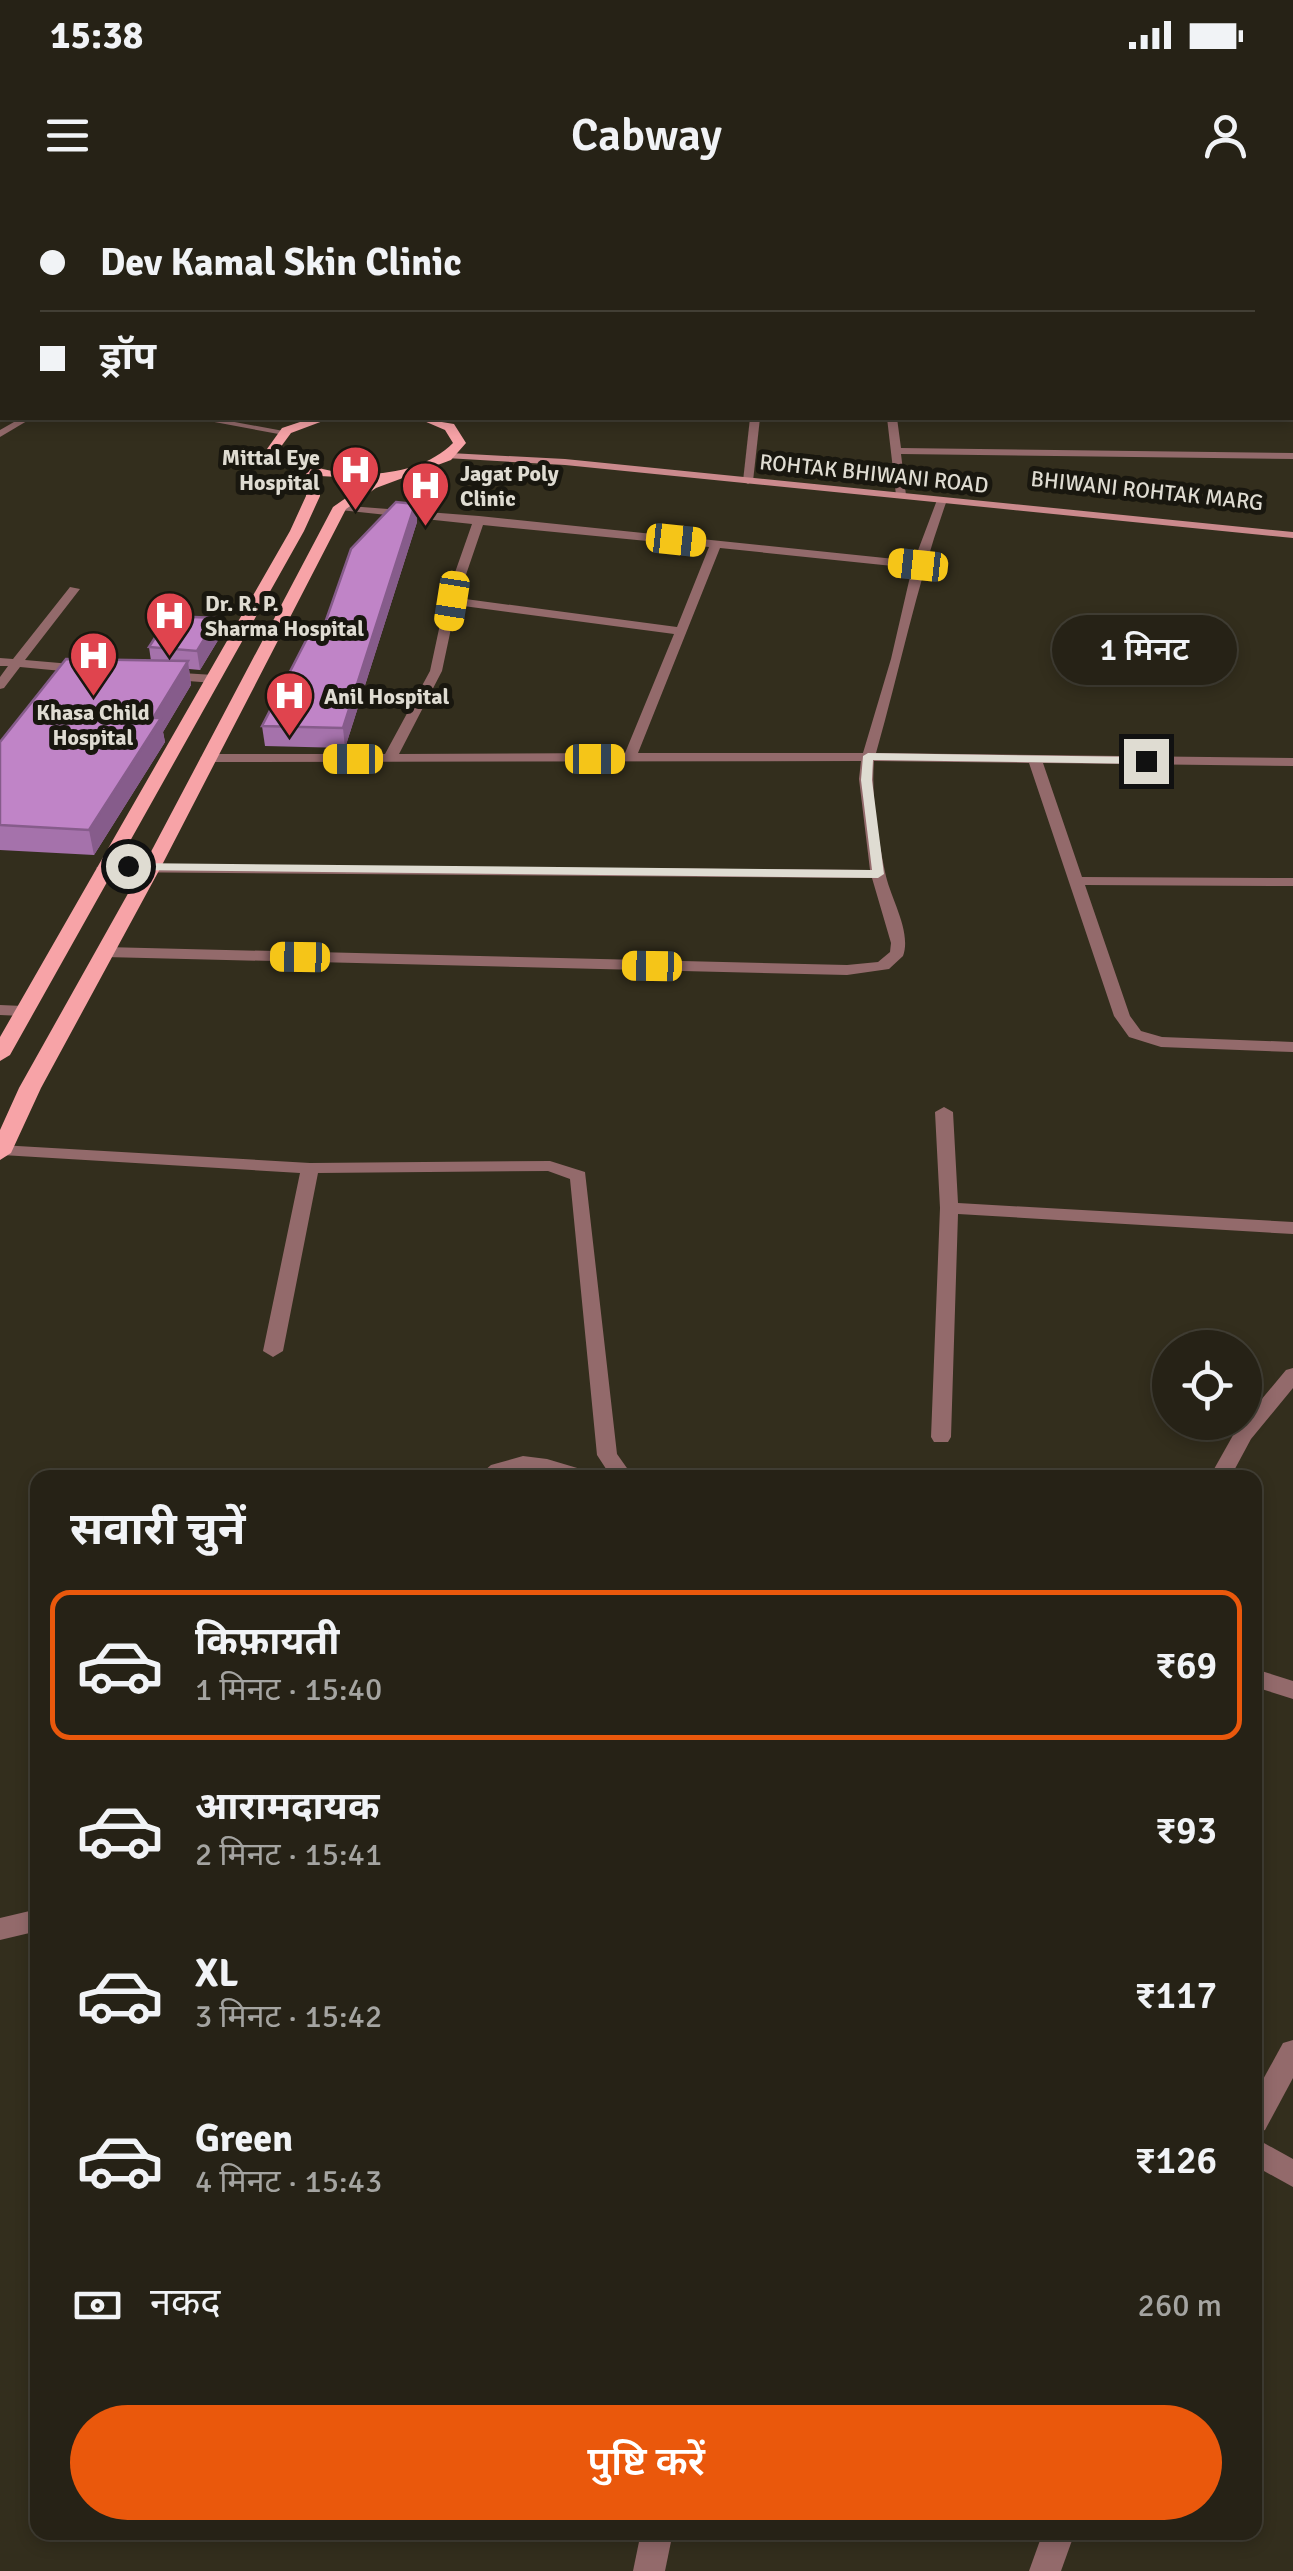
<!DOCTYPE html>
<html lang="hi">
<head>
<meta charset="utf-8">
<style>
  body { margin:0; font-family:Signika,"Noto Sans Devanagari",sans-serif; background:#2e2a1f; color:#f1f3f6; height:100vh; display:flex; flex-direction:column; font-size:38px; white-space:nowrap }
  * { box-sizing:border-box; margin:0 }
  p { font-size:32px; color:#a4a4a1 }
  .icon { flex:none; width:55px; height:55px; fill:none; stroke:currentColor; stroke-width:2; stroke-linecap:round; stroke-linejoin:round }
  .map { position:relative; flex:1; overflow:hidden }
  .sheet { position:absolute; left:30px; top:1270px; width:1232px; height:1070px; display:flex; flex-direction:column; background:#262216; border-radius:20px; box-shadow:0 5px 15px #0003,0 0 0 2px #423f35 }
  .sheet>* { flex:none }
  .hud { position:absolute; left:0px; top:0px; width:1295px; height:220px; box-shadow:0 5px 15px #0003,0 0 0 2px #423f35; display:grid; align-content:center; height:220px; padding:0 40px; background:#262216 }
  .tools { position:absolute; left:1152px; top:1130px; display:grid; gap:20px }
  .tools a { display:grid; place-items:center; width:110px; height:110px; border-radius:50%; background:#262216; box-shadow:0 5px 15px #0003,0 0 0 2px #423f35; font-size:50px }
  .end { position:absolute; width:45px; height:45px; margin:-22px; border:12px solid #dfdcd2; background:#111; box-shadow:0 0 0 5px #111 }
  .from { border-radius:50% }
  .bubble { position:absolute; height:70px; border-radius:35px; background:#262216; box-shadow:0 5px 15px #0003,0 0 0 2px #423f35; font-size:32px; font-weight:600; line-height:70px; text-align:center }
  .car { position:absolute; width:30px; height:60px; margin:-30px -15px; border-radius:12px; box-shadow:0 0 8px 2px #0007; background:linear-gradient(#f5c518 24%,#345 0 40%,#f5c518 0 76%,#345 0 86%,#f5c518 0) }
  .hud b { display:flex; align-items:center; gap:35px; height:95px; font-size:38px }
  .hud b+b { border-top:2px solid #423f35 }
  .hud i { width:25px; height:25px; background:#f1f3f6 }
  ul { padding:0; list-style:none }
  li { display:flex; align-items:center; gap:30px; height:150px; margin:0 20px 15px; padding:0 20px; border:5px solid transparent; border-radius:20px }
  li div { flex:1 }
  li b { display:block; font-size:38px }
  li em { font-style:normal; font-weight:600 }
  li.on { border-color:#ea580c }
  li>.icon { width:90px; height:90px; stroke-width:1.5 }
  h2 { padding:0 40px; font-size:45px; line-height:120px }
  .pay { display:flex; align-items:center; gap:25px; height:110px; padding:0 40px; font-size:38px }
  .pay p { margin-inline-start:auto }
  .primary-button { display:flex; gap:20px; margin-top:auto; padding:20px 40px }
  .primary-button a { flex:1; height:115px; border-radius:60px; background:#ea580c; color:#fff; font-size:40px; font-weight:600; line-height:115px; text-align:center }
  .status { display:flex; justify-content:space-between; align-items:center; height:70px; padding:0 50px; background:#262216; direction:ltr }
  .status svg { height:28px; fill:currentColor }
  header { display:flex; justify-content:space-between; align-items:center; height:130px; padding:0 40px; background:#262216; font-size:45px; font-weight:600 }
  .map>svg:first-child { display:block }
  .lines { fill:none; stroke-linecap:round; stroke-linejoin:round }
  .service { fill:#936a6b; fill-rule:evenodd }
  .minor { fill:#936a6b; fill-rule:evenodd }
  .tertiary { fill:#936a6b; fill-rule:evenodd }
  .secondary { fill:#cb8a8d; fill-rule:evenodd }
  .primary { fill:#f7a3a7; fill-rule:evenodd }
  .wall { fill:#a572ab }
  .shaded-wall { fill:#865c8b }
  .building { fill:#c084c7; stroke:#865c8b; stroke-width:2.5 }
  .route { fill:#dfdcd2 }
  .labels { text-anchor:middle; stroke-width:10; stroke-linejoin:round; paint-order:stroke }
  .far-poi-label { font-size:22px; font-weight:bold; fill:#dfdcd2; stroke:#19170f; text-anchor:start }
  .far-street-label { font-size:22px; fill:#dfdcd2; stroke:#19170f }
</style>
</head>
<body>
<div class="status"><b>15:38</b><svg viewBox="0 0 49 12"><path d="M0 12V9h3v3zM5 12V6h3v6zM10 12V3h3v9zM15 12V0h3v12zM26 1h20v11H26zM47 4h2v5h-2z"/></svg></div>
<header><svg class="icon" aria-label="menu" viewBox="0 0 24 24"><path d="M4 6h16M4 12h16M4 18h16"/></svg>Cabway<svg class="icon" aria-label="person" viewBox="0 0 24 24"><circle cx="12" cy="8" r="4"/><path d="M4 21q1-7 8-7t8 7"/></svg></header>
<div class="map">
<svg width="1293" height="2371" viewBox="0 0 1293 2371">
  <rect width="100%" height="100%" fill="#332e1d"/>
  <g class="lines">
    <path class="service" d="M559,0H567V2H560Z"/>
    <g class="minor">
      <path d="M845,0H853V2H846Z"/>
      <rect x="1292" y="41" width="1" height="4"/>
      <rect x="1292" y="75" width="1" height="6"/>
      <rect x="0" y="139" width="2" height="6"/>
      <rect x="1292" y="170" width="1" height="6"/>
      <path d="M21,218H32L0,237V230Z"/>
      <path d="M750,218H760L753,281L748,284L743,281Z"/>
      <path d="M887,218H897L901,248L1293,253V259L901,254L906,295L901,298L896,295Z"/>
      <path d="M942,297L947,300C917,383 900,469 876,553L1293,558V566L1043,563L1082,677L1293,678V686L1085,685L1130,816L1141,831L1162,837L1293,842V852L1161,847L1129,837L1114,816L1029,563L874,561C871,596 878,637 885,672C890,698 912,731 903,756L889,769L847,775L105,757L97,752L105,747L847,765L878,762L890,752L891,743L872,678L103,672L96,668L103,664L870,670L859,579L861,561L207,562L200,558L207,554H385L430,471L445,401L472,324L340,310L335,307L336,305L479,316L914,361L937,300ZM483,325L709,347L677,427L458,398ZM720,348L912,368L891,459L863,553H638ZM456,405L674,434L625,553L399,554L442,471Z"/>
      <path d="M70,387L80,389L25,460L83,465L89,469L83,473L20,467L4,488L0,489V477L8,466H0V458L13,459Z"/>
      <path d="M166,472L214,475L220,479L214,483L162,479V473Z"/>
      <path d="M0,805L23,806L31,811L23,816L0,815Z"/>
      <path d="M944,907L953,912L958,1003L1293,1022V1034L958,1014L951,1237L948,1242H934L931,1237L940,1008L935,912Z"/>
      <path d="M0,945L310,963L550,961L585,972L617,1254L634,1278H612L597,1255L570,979L548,971L318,973L283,1151L273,1157L263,1151L300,973L2,955Z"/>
      <path d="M1293,1168V1188L1251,1239L1230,1278H1209L1236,1230L1286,1170Z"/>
      <path d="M523,1256L547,1259L594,1273L597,1278H561L523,1271L502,1278H476L491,1265Z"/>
      <path d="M1255,1469L1293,1481V1499L1255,1487Z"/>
      <path d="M38,1709V1731L0,1740V1718Z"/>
      <path d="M1293,1840V1878L1265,1930L1255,1934V1894L1283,1843Z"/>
      <path d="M1255,1938L1293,1959V1987L1255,1966Z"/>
      <path d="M641,2332H673L665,2371H633Z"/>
      <path d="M1043,2332H1075L1061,2371H1029Z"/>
    </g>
    <g class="tertiary">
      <path d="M0,191L2,192V198L0,197Z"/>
      <path d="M193,218H213L289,232L284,235Z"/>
    </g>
    <path class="secondary" d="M450,253L565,259L1293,332V338L565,265L446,258Z"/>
    <g class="primary">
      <rect x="0" y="33" width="2" height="6"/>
      <path d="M312,218H331L291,233L280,248C322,284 414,283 453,243L445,230L417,218L454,224L466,243L451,260L376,288L346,309L162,665L41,888L11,953L0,960V930L19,888L144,665L333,307L373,279L320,276V296L304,331L10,855L0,861V837L290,331L306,296V273L283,264L267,249L282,228Z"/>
    </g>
  </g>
  <g class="wall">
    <path d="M0,0H553V2H2V28H0Z"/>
    <path d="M415,304L417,322L345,548L265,546L262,526L324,426Z"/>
    <path d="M220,437L200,470L189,469L191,485L163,532L165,542L94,655L0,650V542L151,461L149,447Z"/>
  </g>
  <g class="shaded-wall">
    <path d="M223,0H268V2H215Z"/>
    <path d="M415,304L417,322L345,548L343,528Z"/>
    <path d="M217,418L220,437L200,470L197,451Z"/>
    <path d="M188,461L191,485L163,532L165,542L94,655L89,630L153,518Z"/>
  </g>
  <g class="building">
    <path d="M0,0H223L215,2H2V9H0Z"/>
    <path d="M272,0H553V2H274Z"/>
    <path d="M396,302L415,304L343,528L262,526L314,425L324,426L351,349Z"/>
    <path d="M169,416L217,418L197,451L149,447Z"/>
    <path d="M66,459L188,461L153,518H161L89,630L0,625V542Z"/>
  </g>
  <path class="route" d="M868,553L1146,557L1151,561L1146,564L873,560L872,580L884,674L878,678L128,670L122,666L128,663L872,670L861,580L863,556Z"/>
  <defs>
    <symbol id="hospital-pin" viewBox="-11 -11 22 30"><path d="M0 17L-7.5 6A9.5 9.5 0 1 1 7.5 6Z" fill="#e0444e" stroke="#19170f"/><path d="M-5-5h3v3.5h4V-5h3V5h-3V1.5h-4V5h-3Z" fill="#fff"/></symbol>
  </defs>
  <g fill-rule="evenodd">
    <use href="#hospital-pin" x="328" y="242" width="55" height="75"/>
    <use href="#hospital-pin" x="398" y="258" width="55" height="75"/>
    <use href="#hospital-pin" x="142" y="388" width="55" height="75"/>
    <use href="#hospital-pin" x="66" y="428" width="55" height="75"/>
    <use href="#hospital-pin" x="262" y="468" width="55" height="75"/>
  </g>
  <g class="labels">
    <g class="far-poi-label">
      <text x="320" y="265" text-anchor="end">Mittal Eye<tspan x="320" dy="25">Hospital</tspan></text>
      <text x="460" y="281">Jagat Poly<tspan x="460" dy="25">Clinic</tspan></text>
      <text x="205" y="411">Dr. R. P.<tspan x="205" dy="25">Sharma Hospital</tspan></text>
      <text x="324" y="504">Anil Hospital</text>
      <text x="93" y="520" text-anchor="middle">Khasa Child<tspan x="93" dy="25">Hospital</tspan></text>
    </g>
    <g class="far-street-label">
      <text transform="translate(874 273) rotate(6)" y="8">ROHTAK BHIWANI ROAD</text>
      <text transform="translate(1147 290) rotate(6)" y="8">BHIWANI ROHTAK MARG</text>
    </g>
  </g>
</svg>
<div class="tools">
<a><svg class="icon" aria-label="locate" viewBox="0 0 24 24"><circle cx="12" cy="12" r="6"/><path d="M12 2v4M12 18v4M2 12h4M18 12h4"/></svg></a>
</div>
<i class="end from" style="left:128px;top:666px"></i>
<i class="end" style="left:1146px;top:561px"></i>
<div class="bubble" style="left:1052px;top:415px;width:185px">1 मिनट</div>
<i class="car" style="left:676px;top:340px;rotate:96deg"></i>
<i class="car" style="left:918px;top:365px;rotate:276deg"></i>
<i class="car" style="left:452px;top:401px;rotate:189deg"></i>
<i class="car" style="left:353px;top:559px;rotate:270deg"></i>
<i class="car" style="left:595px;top:559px;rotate:90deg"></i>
<i class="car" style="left:300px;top:757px;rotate:271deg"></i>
<i class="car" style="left:652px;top:766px;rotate:271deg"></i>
<div class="hud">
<b><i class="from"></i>Dev Kamal Skin Clinic</b>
<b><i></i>ड्रॉप</b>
</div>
<section class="sheet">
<h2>सवारी चुनें</h2>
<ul>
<li class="on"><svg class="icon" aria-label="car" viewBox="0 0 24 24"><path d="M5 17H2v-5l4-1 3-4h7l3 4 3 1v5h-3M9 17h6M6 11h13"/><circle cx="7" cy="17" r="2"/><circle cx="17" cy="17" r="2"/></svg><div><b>किफ़ायती</b><p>1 मिनट · 15:40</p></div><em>₹69</em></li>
<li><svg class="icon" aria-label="car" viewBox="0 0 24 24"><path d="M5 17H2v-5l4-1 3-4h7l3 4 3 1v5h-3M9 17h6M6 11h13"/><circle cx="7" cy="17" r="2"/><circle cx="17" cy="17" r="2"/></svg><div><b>आरामदायक</b><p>2 मिनट · 15:41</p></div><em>₹93</em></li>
<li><svg class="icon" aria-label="car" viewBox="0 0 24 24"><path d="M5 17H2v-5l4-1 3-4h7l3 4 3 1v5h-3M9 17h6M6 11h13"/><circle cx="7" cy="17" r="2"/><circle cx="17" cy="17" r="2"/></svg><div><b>XL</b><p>3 मिनट · 15:42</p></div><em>₹117</em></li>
<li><svg class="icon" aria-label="car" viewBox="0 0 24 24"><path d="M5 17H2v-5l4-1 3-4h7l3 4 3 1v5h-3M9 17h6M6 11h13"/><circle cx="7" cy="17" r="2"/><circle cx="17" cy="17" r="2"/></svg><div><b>Green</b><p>4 मिनट · 15:43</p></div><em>₹126</em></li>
</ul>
<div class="pay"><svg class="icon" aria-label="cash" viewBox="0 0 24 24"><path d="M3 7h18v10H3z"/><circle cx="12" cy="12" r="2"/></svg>नकद<p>260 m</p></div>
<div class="primary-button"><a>पुष्टि करें</a></div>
</section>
</div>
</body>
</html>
